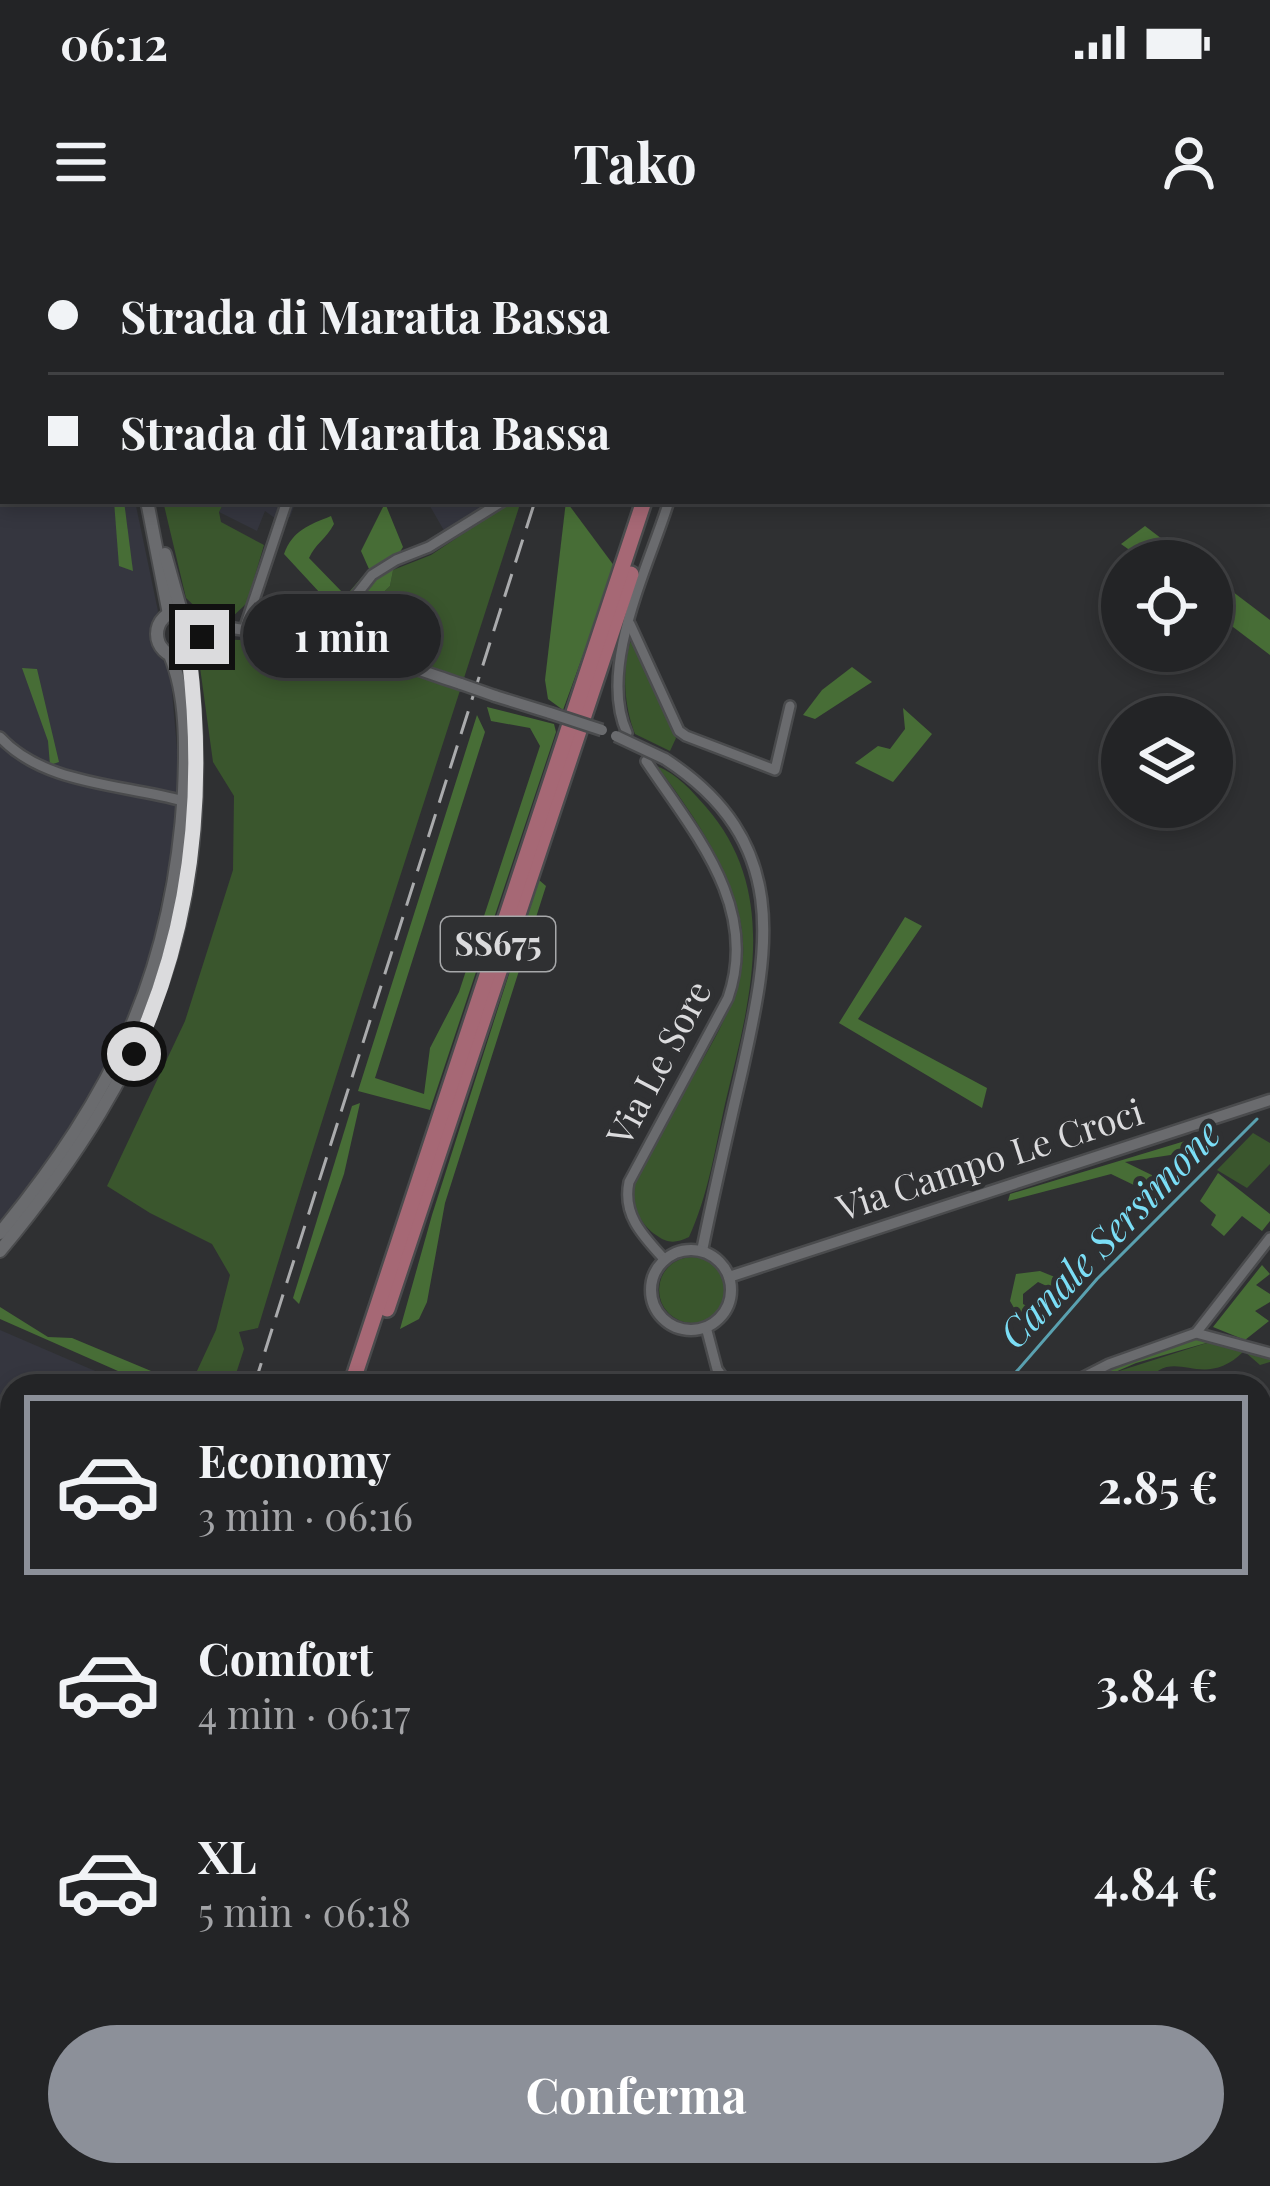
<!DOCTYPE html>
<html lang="it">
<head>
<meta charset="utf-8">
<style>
  body { margin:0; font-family:"Playfair Display",serif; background:#2f3032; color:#f1f3f6; height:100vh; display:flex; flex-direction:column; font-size:45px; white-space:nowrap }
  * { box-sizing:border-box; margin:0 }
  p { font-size:39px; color:#a3a4a7 }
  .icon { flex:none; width:66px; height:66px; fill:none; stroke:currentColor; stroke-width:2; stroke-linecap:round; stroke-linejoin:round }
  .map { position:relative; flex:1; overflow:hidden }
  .panel { position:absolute; left:0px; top:1134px; width:1272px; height:813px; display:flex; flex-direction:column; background:#232426; border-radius:36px 36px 0 0; box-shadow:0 6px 18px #0003,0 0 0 3px #404143 }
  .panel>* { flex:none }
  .banner { position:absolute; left:0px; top:0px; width:1272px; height:264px; box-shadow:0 6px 18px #0003,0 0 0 3px #404143; display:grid; align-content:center; height:264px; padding:0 48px; background:#232426 }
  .tools { position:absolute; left:1101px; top:300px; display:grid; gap:24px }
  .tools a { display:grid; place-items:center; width:132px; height:132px; border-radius:50%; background:#232426; box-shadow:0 6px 18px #0003,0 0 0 3px #404143; font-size:60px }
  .end { position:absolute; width:54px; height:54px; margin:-27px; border:15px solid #dbdbdd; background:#111; box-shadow:0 0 0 6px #111 }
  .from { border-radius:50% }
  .bubble { position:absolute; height:84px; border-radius:42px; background:#232426; box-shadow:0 6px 18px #0003,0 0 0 3px #404143; font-size:39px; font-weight:700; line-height:84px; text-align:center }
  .banner b { display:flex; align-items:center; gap:42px; height:114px; font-size:45px }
  .banner b+b { border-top:3px solid #404143 }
  .banner i { width:30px; height:30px; background:#f1f3f6 }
  ul { padding:21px 0 0; list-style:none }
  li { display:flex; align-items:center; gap:36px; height:180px; margin:0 24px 18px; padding:0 24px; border:6px solid transparent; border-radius:0px }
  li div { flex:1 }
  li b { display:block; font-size:45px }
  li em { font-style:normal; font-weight:700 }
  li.on { border-color:#8c9099 }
  li>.icon { width:108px; height:108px; stroke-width:1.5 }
  .button { display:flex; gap:24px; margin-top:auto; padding:24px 48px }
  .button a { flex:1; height:138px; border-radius:72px; background:#8c9099; color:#fff; font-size:48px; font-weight:700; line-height:138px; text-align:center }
  .status { display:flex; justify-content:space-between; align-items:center; height:84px; padding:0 60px; background:#232426; direction:ltr }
  .status svg { height:33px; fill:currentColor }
  header { display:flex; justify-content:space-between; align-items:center; height:156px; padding:0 48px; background:#232426; font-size:54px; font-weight:700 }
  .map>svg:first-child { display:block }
  .built { fill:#35363f }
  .green { fill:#3a562d }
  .forest { fill:#476d36; fill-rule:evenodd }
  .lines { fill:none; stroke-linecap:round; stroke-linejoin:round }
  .stream { stroke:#5aa1b0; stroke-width:3 }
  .minor-casing { stroke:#4a4b4d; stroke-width:14 }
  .tertiary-casing { stroke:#4a4b4d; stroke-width:15 }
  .secondary-casing { stroke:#4a4b4d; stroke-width:16 }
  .trunk-casing { stroke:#4a4b4d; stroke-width:20 }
  .minor { stroke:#6a6b6e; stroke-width:9 }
  .tertiary { stroke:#6a6b6e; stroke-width:10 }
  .secondary { stroke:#6a6b6e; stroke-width:12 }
  .trunk { stroke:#a66875; stroke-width:15 }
  .rail { stroke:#aaabad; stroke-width:3; stroke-dasharray:24 12; stroke-linecap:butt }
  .tertiary-bridge-casing { stroke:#4a4b4d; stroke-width:15; stroke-linecap:butt }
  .tertiary-bridge { stroke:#6a6b6e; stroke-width:10 }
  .route { stroke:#dbdbdd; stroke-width:15 }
  .labels { text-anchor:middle; stroke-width:10; stroke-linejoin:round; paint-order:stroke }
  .shield { fill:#2f3032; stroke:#a7a8aa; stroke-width:3 }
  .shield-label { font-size:33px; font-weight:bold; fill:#dbdbdd }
  .street-label { font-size:36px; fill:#dbdbdd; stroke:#2f3032 }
  .water-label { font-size:39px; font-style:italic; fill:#7bdef6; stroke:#2f3032 }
</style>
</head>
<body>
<div class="status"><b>06:12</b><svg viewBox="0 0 49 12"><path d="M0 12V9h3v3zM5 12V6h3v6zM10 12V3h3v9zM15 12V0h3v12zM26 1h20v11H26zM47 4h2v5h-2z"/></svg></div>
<header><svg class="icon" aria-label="menu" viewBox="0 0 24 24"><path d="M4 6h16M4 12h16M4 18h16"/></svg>Tako<svg class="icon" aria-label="person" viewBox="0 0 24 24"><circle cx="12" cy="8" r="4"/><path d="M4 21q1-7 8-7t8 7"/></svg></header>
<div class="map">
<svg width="1270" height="1946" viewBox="0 0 1270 1946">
  <rect width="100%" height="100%" fill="#2f3032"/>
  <g class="built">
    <path d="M0,0H89L90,3H3V261H135L158,371L150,392L156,411L170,429L179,531L171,613L148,726L108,829L28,952L0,985Z"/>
    <path d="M153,0H497L501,3H153Z"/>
    <path d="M225,261H296L290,277L276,279L265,271L257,291L219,272Z"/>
    <path d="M427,261H495L446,294Z"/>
    <path d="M0,1090L130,1146H12V1873L0,1908Z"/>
  </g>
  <g class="green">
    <path d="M163,261H225L219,272L221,282L264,305L247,363L230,379H208L186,358Z"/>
    <path d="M512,261H521C433,536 342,811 258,1088L239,1092L244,1109L232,1146H190L216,1090L230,1035L212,1004L150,973L107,946L185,781L233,630L234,556L213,522L199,420L217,399L262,401L274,374H361L390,346L393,330L431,315Z"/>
    <path d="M630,402L636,406L676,498L670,511L635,494C624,466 622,432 630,402Z"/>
    <path d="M657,526C677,534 692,551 706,567C782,654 749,764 725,864C715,909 708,956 689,997C676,1003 668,1004 656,995C644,987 634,972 634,957C632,934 650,908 661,889C688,842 740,770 743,716C747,649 695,577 657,526Z"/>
    <path d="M1253,893L1270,903V924L1247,948L1217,930Z"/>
    <circle cx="692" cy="1050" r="33"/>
    <path d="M1213,1101L1270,1117V1122L1260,1125L1244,1111C1200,1155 1173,1100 1144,1146H1133L1127,1134L1113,1133Z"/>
  </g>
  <g class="forest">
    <path d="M114,261H124L133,331L119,326Z"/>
    <path d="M566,261L615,327L563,470L548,459L545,440Z"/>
    <path d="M385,263L403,307L395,320L390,346L361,374L350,351L369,329L361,311Z"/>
    <path d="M331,276L334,284C326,299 315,304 309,318L343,353L333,367L284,314C293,290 309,285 331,276Z"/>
    <path d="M1145,286L1191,321H1145L1121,304Z"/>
    <path d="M1212,336L1270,380V415L1212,371Z"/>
    <path d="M852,427L872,442L815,479L803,475L822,450Z"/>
    <path d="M22,428L37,429L59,522L50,525L48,501Z"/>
    <path d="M487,467L554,484L556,492L430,870L358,851L477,475L485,492L375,838L424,854L430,808L459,752L540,506L530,488L491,481Z"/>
    <path d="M903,468L932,494L893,542L855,523L878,506L890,509L905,489Z"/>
    <path d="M539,640L546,646L445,963L427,1062L419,1079L400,1089L432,975Z"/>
    <path d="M905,677L922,686L858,779L987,848L982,868L839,783Z"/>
    <path d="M360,863L344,934L299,1064L293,1058L352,866Z"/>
    <path d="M1185,901L1212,904L1216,908L1163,959L1111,934L1008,961L1010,954ZM1177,914H1197L1162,940L1125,922Z"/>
    <path d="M1218,933L1270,974V981L1262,991L1242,976L1224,996L1211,985L1216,975L1200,961Z"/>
    <path d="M1262,1025L1270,1034L1256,1045L1270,1054V1062L1255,1071L1269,1081L1245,1100L1213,1087Z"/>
    <path d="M1040,1031L1072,1044L1064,1054L1038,1042L1023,1054V1064L1044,1076L1027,1091L1010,1061L1016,1034Z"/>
    <path d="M0,1067L48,1097L72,1098L187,1146H152L0,1079Z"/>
    <path d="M1198,1098L1213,1101L1136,1123L1083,1146H1053L1126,1111L1140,1117Z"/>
    <path d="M1260,1780H1270V1921L1260,1917Z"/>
    <path d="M1260,1929L1270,1938V1946H1139L1147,1935H1260Z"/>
  </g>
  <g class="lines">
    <g class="stream">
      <path d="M510,0L514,3"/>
      <path d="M826,0L830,3"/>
      <path d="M1269,151L1270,152"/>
      <path d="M1004,1146L1097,1039L1257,879"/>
      <path d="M687,1946V1935"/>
    </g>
    <defs>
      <g id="minor">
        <path d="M111,0L112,3"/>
        <path d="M163,0V3"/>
        <path d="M346,0L353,3"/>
        <path d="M966,0L969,3"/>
        <path d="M603,3L604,0"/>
        <path d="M898,3L902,0"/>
        <path d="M1269,141H1270"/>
        <path d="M0,207H3"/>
        <path d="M630,384L679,491L686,496L775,530L790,466"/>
        <path d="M245,387L287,261"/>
        <path d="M321,400L372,335L396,320L429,307L503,261"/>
        <path d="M627,493C597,428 649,326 669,261"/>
        <path d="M0,497C44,545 123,544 183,561"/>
        <path d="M646,521C694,593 760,666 728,758L629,942C622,975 643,996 665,1020"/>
        <path d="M706,1087L717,1129L729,1146"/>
        <path d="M1196,1093L1270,1113"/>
        <path d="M1066,1146L1109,1124L1196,1093L1270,998"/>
        <path d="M1260,1916L1270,1925"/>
        <path d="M323,1946L335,1935"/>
      </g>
      <g id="tertiary">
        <path d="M198,379C232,393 279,391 317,399C366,409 414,429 461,444"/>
        <path d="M201,403L208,392L219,388"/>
        <path d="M495,456L550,473"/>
        <path d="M665,519C791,601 770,706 742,831C728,891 714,951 702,1011"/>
        <circle cx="691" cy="1050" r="40"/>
        <path d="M729,1037L1270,860"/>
      </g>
      <g id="secondary">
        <path d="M94,0L95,3"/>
        <path d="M147,261L169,374"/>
        <path d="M165,314L181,371"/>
        <circle cx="180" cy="394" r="23"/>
        <path d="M0,993C114,854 173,733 184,551C186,507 187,456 170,415"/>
        <path d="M0,1011C157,822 219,662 189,415"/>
      </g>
      <g id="trunk">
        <path d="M727,3L728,0"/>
        <path d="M738,3L739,0"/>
        <path d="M387,1069L631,334"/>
        <path d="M351,1146L644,261"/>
        <path d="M118,1946L122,1935"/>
      </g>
    </defs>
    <use href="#minor" class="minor-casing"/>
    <use href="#tertiary" class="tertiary-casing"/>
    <use href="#secondary" class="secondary-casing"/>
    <use href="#trunk" class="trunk-casing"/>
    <use href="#minor" class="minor"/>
    <use href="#tertiary" class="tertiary"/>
    <use href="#secondary" class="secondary"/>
    <use href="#trunk" class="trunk"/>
    <g class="rail">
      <path d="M617,3L618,0"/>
      <path d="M254,1146L535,261"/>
      <path d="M0,1931L12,1894"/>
    </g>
    <defs>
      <g id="tertiary-bridge">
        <path d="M461,444L495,456"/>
        <path d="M550,473L602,490"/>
        <path d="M616,496L665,519"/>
      </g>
    </defs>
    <use href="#tertiary-bridge" class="tertiary-bridge-casing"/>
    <use href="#tertiary-bridge" class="tertiary-bridge"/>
  </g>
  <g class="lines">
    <path class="route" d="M134,814C193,687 206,553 189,415L202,397"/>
  </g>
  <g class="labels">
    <rect class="shield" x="441" y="677" width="114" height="54" rx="9"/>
    <g class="shield-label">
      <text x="498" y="716">SS675</text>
    </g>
    <g class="street-label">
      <text transform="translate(659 823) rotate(-62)" y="13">Via Le Sore</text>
      <text transform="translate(990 920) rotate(-18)" y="13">Via Campo Le Croci</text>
    </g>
    <g class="water-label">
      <text transform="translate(1110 994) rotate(-46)" y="14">Canale Sersimone</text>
    </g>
  </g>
</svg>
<div class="tools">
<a><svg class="icon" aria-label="locate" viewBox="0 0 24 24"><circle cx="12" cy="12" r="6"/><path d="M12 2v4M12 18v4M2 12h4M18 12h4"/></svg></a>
<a><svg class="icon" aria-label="layers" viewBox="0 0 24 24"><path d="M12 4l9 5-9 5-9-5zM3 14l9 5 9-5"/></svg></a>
</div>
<i class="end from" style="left:134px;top:814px"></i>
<i class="end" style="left:202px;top:397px"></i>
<div class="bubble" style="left:243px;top:354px;width:198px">1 min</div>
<div class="banner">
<b><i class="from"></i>Strada di Maratta Bassa</b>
<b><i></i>Strada di Maratta Bassa</b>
</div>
<section class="panel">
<ul>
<li class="on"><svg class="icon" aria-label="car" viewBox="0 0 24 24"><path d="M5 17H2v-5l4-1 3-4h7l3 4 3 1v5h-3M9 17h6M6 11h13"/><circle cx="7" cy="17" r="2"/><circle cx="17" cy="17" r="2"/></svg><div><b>Economy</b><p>3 min · 06:16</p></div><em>2.85 €</em></li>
<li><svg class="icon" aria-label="car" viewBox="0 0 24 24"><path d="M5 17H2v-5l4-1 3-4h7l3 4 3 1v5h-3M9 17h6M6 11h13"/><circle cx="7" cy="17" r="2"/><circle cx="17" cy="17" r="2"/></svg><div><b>Comfort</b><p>4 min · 06:17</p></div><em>3.84 €</em></li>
<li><svg class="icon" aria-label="car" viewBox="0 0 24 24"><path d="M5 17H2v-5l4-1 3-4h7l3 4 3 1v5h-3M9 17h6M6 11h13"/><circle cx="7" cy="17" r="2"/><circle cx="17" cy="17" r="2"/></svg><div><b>XL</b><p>5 min · 06:18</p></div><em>4.84 €</em></li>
</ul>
<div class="button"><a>Conferma</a></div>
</section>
</div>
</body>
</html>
